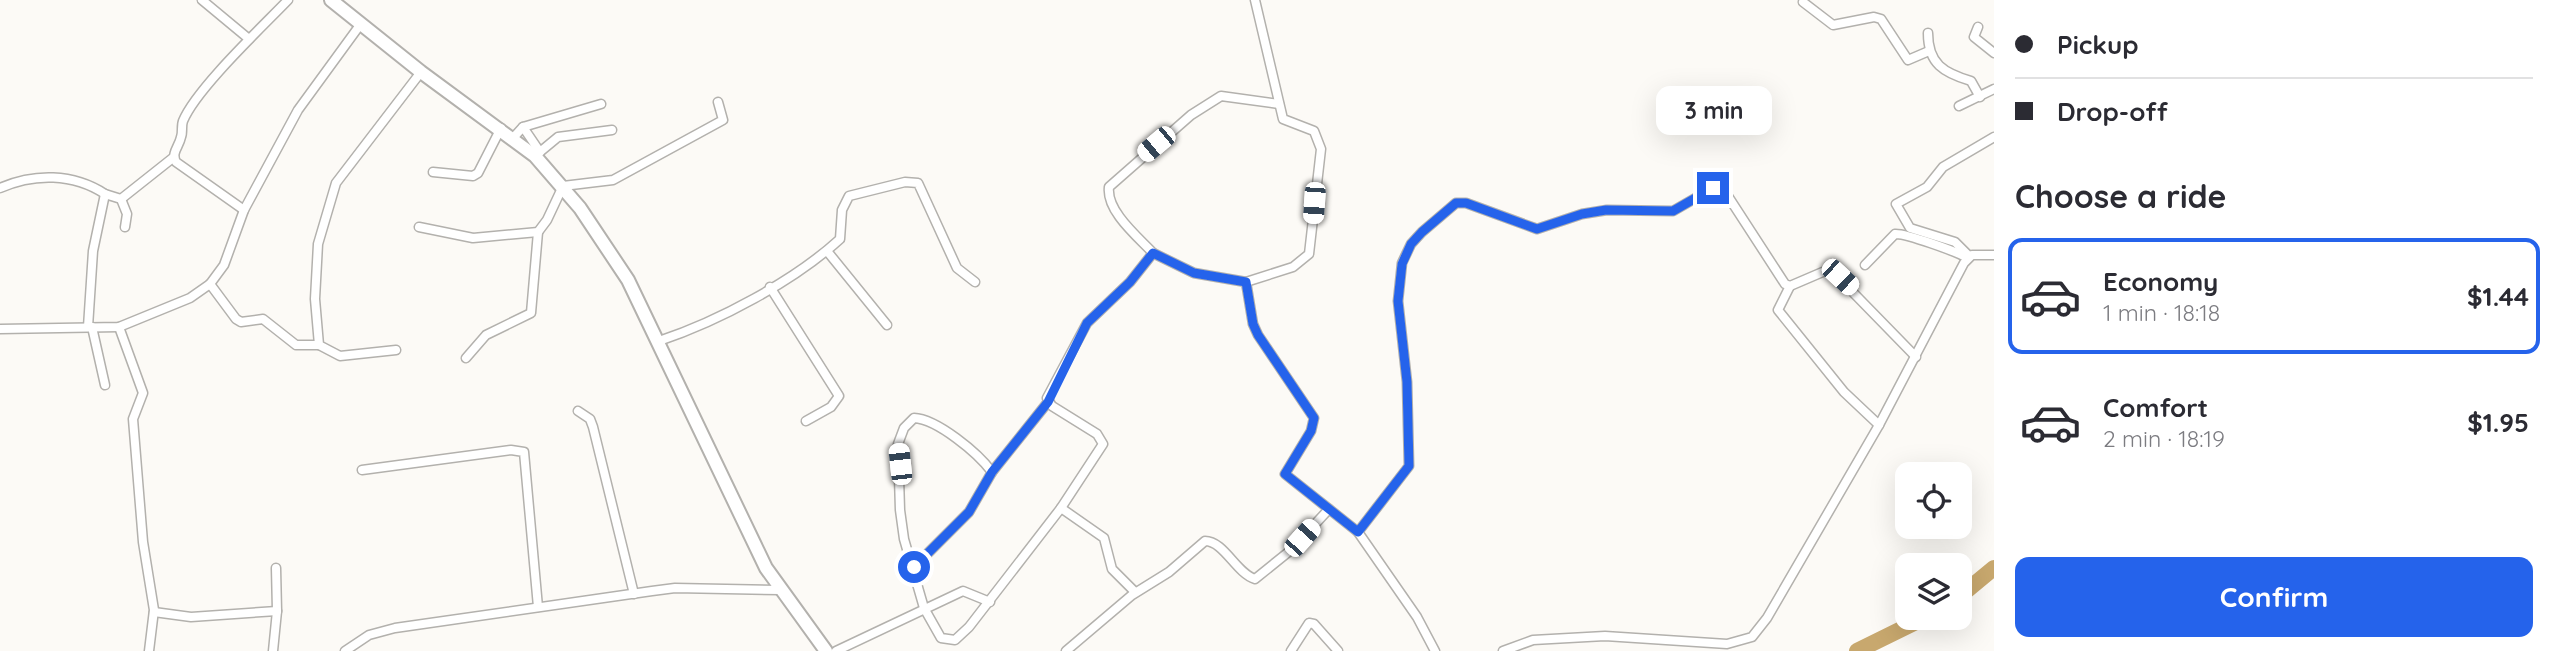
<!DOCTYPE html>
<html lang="en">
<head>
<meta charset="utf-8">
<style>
  body { margin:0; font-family:Quicksand,sans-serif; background:#f7f7f7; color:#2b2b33; height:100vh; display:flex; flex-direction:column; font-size:26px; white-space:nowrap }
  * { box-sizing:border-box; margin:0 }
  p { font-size:23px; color:#7c7c81 }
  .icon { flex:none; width:38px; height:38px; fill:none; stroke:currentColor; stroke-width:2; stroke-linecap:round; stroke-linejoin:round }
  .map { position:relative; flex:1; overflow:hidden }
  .side { display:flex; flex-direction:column; background:#fff; width:560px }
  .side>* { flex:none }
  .top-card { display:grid; align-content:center; height:154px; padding:0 21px; background:#fff }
  .controls { position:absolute; left:1895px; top:462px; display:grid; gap:14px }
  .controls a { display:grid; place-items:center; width:77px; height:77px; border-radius:14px; background:#fff; box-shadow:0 7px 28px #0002; font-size:35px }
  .end { position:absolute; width:32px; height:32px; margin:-16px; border:9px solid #2563eb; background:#fff; box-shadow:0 0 0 4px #fff }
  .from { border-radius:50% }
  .bubble { position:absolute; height:49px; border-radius:14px; background:#fff; box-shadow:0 7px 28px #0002; font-size:23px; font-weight:800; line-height:49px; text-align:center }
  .car { position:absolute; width:21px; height:42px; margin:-21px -10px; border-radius:9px; box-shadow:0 0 5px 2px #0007; background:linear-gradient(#fff 24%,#345 0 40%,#fff 0 76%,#345 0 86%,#fff 0) }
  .top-card b { display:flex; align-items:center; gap:24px; height:66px; font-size:26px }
  .top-card b+b { border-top:2px solid #e1e1e2 }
  .top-card i { width:18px; height:18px; background:#2b2b33 }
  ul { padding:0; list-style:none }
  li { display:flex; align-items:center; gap:21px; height:116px; margin:0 14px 10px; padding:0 7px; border:4px solid transparent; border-radius:14px }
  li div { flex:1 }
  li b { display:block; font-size:26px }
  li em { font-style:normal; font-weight:800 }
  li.on { border-color:#2563eb }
  li>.icon { width:63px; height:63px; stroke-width:1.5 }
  h2 { padding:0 21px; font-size:32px; line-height:84px }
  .button { display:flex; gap:14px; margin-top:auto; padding:14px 21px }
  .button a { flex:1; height:80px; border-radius:14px; background:#2563eb; color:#fff; font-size:28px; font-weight:800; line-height:80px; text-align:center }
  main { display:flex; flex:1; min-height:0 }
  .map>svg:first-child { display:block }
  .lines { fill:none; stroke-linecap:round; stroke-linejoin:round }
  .river { stroke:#c8a86e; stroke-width:16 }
  .street-casing { stroke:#b3b1ad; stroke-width:11 }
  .secondary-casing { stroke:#b3b1ad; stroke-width:16 }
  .street { stroke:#fff; stroke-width:8 }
  .secondary { stroke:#fff; stroke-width:12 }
  .route { stroke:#2563eb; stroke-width:9 }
</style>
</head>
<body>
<main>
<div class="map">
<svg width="1994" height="651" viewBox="0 0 1994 651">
  <rect width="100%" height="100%" fill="#fcfaf6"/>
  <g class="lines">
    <g class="river">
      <path d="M1960,596L1994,568"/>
      <path d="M1857,651L1924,618"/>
    </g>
    <defs>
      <g id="street">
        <path d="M202,0L249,39"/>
        <path d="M1803,2L1833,25L1874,17L1881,19L1908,60L1929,51"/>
        <path d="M1978,27L1974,37L1994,53"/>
        <path d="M1928,33C1928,64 1944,73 1971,81L1980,97"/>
        <path d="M1959,106L1994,89"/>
        <path d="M523,127L540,152"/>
        <path d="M513,138L523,127L601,104"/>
        <path d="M535,156L558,137L612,130"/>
        <path d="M433,172L473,176L478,173L501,128"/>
        <path d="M0,188C34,173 73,173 105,194"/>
        <path d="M121,199L174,157"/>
        <path d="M244,210L176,162C171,152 179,147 181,137C183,132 181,126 183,121C196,89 262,27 288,0"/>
        <path d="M419,227L473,238L538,232L547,220L563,186L613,180L723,120L718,102"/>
        <path d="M827,251L887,325"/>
        <path d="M1153,253C1138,237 1106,211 1109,187L1191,115L1221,96L1279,104"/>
        <path d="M1969,256L1955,242L1910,228L1896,204L1927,187L1943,167L1994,137"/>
        <path d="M1865,265L1895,234C1905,233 1958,252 1967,258"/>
        <path d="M1246,282L1293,267L1309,254L1321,149L1314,131L1283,119L1255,0"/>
        <path d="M210,284L236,319L241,322L263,319L296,345H319"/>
        <path d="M1790,286L1778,310L1844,392L1879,425"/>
        <path d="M770,287L839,396L831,407L806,421"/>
        <path d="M88,327L93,251L105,194L121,199L127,214L125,227"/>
        <path d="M92,327L105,385"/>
        <path d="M119,327L143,393L133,419L143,542L154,610L149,651"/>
        <path d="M0,329L119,327L190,298L210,284L224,265L244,210L298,110L360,25"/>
        <path d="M659,341C719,321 794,281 840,239L842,210L849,196L905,182L918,183L957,268L975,282"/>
        <path d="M396,350L340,356L319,345L315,299L318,244L336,183L421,72"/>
        <path d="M466,358L486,335L531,313L538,232"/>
        <path d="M578,411L590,419L593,427L634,594"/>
        <path d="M362,470L511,450L524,452L538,607"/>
        <path d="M992,472L1048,402"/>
        <path d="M1061,508L1104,538L1112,569L1135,592"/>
        <path d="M1358,532L1409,466L1407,382L1398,301L1402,263L1411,244L1422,232L1456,203H1466L1537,229L1582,214L1607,210L1673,211L1713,188L1722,187L1785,284L1790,286L1825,271L1835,274L1916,357"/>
        <path d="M914,567L969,512L992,472C978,453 937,419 914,418L904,428L898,444L900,510L904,539L924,608L941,638L955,640L969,627L1061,508L1103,444L1097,434L1052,406L1047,398L1087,323L1130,282L1153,253L1194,273L1246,282L1253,324L1258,335L1314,418L1311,431L1285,474L1358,532L1417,617L1435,651"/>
        <path d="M154,612L191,617L277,611"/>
        <path d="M273,651L277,611L276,568"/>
        <path d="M345,651L369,635L395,628L652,591L675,588L780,590"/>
        <path d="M836,651L963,591L990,602"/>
        <path d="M1066,651L1132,595L1169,572L1205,541C1224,541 1236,573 1255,579L1291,550L1329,509"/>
        <path d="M1291,651L1309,623L1314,624L1338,651"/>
        <path d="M1503,651L1533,640L1605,636L1727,644L1752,637L1767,618L1879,425L1964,263L1972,255H1994"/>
      </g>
      <path id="secondary" d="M331,0L421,72L535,156L580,208L628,280L766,568L826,651"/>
    </defs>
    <use href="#street" class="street-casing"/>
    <use href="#secondary" class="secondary-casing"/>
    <use href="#street" class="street"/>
    <use href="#secondary" class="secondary"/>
  </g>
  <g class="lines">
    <path class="route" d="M914,567L969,512L992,472L1048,402L1087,323L1130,282L1153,253L1194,273L1246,282L1253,324L1258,335L1314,418L1311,431L1285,474L1358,532L1409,466L1407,382L1398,301L1402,264L1411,244L1422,232L1456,203H1466L1537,229L1582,214L1606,210L1673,211L1713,188"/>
  </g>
</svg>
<div class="controls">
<a><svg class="icon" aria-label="locate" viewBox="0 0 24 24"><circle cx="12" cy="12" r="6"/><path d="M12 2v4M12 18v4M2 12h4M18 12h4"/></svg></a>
<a><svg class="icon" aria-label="layers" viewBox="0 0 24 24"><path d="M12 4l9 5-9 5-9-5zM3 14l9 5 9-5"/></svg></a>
</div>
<i class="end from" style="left:914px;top:567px"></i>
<i class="end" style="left:1713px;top:188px"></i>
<div class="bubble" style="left:1656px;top:86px;width:116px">3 min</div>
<i class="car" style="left:1156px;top:144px;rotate:230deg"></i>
<i class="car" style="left:1314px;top:203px;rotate:184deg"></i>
<i class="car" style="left:1840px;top:277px;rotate:133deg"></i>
<i class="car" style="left:900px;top:464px;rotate:354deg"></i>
<i class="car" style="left:1302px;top:538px;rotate:42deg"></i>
</div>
<section class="side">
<div class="top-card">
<b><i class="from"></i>Pickup</b>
<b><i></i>Drop-off</b>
</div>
<h2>Choose a ride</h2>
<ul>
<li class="on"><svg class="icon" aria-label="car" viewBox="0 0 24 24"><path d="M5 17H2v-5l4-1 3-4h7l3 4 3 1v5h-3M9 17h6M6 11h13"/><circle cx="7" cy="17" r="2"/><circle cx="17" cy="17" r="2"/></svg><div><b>Economy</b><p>1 min · 18:18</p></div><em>$1.44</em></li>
<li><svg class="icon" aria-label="car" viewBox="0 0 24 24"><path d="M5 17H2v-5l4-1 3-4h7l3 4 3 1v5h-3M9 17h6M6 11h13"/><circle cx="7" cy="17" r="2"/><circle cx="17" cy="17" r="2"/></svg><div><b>Comfort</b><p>2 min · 18:19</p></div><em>$1.95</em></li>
</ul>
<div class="button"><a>Confirm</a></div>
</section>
</main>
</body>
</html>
